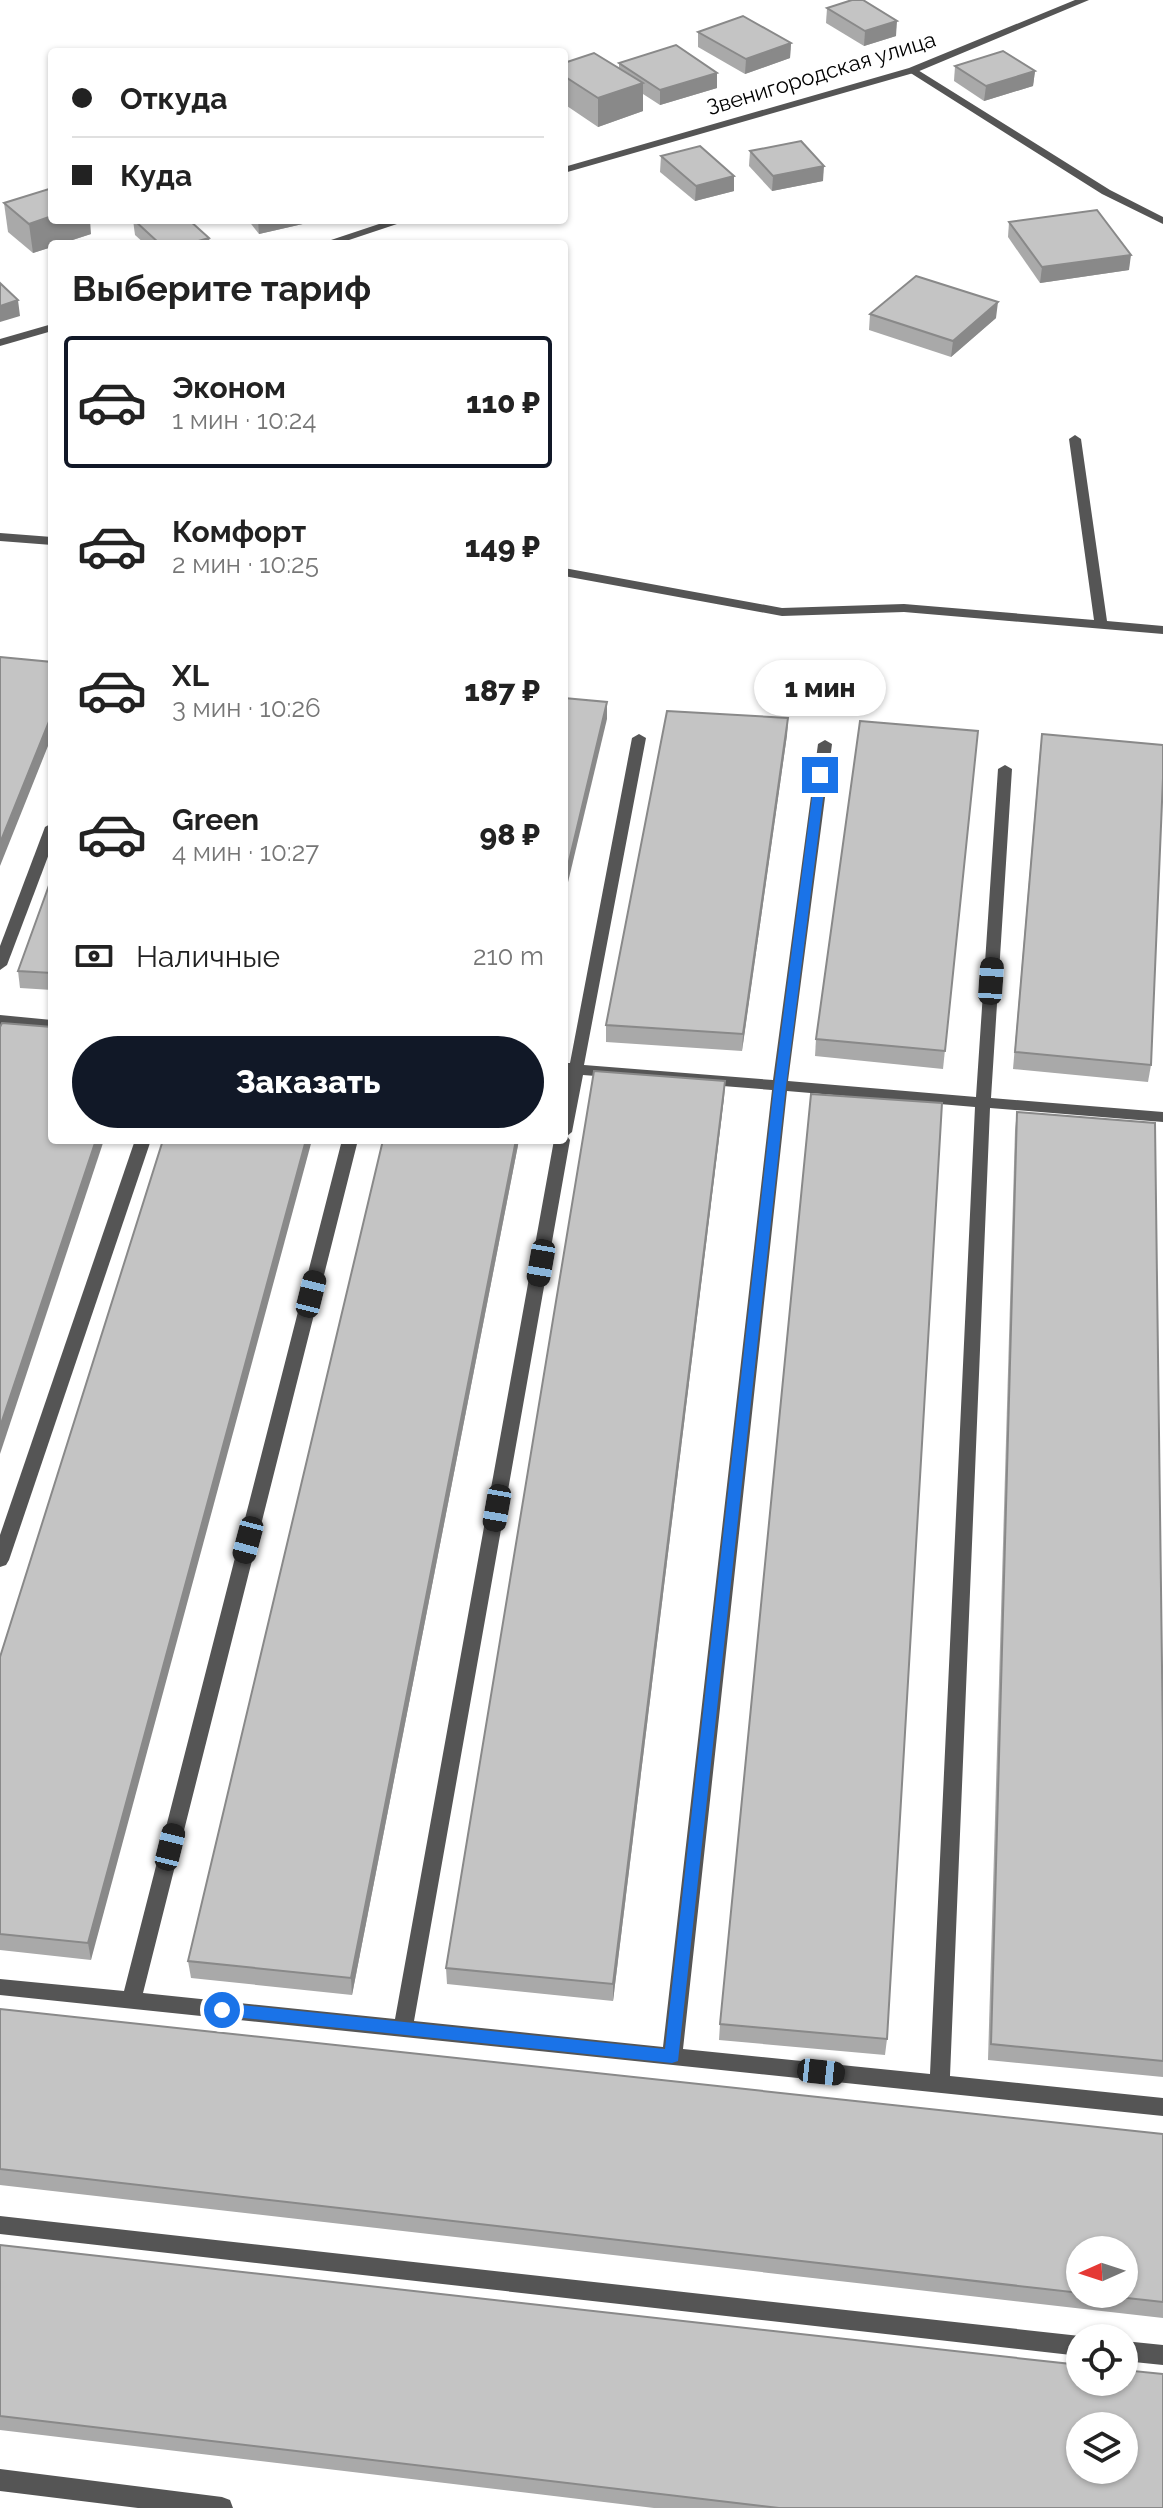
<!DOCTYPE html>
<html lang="ru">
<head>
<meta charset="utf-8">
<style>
  body { margin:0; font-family:Raleway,sans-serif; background:#f6f6f6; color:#222; height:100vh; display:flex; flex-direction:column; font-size:30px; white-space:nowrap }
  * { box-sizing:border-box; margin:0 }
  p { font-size:26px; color:#767676 }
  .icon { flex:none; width:44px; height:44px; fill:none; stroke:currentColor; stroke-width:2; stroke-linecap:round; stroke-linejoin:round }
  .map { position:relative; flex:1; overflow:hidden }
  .drawer { position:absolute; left:48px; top:240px; width:520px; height:904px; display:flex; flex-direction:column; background:#fff; border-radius:8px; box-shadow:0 2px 6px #0004 }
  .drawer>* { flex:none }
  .top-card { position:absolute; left:48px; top:48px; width:520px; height:176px; border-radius:8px; box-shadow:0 2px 6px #0004; display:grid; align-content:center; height:176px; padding:0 24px; background:#fff }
  .needle { width:52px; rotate:267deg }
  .controls { position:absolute; left:1066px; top:2236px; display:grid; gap:16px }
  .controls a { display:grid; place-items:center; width:72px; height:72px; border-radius:50%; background:#fff; box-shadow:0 2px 6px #0004; font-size:40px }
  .end { position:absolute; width:36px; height:36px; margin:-18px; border:10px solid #1a73e8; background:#fff; box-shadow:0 0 0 4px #fff }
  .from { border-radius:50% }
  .bubble { position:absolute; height:56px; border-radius:28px; background:#fff; box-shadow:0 2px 6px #0004; font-size:26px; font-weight:800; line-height:56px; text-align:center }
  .car { position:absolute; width:24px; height:48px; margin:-24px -12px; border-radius:10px; box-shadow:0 0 6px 2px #0007; background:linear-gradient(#222 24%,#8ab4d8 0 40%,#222 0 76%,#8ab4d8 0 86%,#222 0) }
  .top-card b { display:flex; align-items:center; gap:28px; height:76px; font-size:30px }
  .top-card b+b { border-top:2px solid #e0e0e0 }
  .top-card i { width:20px; height:20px; background:#222 }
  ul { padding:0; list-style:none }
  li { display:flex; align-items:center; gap:24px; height:132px; margin:0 16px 12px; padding:0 8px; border:4px solid transparent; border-radius:8px }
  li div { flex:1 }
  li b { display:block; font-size:30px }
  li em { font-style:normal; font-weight:800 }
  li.on { border-color:#111827 }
  li>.icon { width:72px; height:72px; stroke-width:1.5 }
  h2 { padding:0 24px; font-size:36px; line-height:96px }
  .pay { display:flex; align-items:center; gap:20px; height:88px; padding:0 24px; font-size:30px }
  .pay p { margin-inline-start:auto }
  .button { display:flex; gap:16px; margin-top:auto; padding:16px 24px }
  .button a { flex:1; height:92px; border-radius:48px; background:#111827; color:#fff; font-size:32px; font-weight:800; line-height:92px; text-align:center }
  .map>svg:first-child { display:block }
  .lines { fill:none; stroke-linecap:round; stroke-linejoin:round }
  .service { fill:#555; fill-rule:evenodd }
  .minor { fill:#555; fill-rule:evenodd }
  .wall { fill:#a9a9a9; fill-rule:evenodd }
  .shaded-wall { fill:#898989 }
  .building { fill:#c4c4c4; stroke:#898989; stroke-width:2; fill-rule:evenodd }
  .route { fill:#1a73e8 }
  .labels { text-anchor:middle; stroke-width:6; stroke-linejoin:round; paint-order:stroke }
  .far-street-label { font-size:22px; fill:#000; stroke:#fff }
</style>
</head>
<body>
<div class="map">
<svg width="1163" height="2508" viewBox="0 0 1163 2508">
  <rect width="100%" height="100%" fill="#fff"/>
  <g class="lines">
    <g class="service">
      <path d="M913,67L1110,190L1163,217V224L1102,194L909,72L908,70Z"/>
      <path d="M1075,435L1081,439L1107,621L1163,626V634L904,612L782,616L564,576V568L782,608L904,604L1094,620L1069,439Z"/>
      <path d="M0,533L52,537V545L0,541Z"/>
      <path d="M639,734L646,738L584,1065L773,1080L818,744L825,740L832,744L788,1081L976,1097L998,769L1005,765L1012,769L991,1098L1163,1112V1122L990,1108L950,2076L1163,2098V2116L0,1995V1979L124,1991L342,1140H358L143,1993L395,2019L554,1140H564V1092L568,1073H564V1063H570L632,738ZM583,1075L772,1090L663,2047L414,2021L570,1140L567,1136L572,1132ZM787,1091L975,1107L930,2074L683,2049Z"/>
      <path d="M52,823V846L7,965L0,970V946L45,827Z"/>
      <path d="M0,1015L52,1020V1030L0,1025Z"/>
      <path d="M135,1140H151L9,1560L6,1565L0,1567V1535Z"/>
      <path d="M0,2216L1080,2336L1085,2338H1080V2356L0,2234Z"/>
      <path d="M1124,2341L1163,2345V2365L1124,2361Z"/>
      <path d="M0,2469L222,2497L230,2500L233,2508H138L0,2491Z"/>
    </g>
    <g class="minor">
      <path d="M1075,0H1089L917,72L564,173V167L909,68Z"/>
      <path d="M391,220H409L337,244H319Z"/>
      <path d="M52,324V331L0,346V339Z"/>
    </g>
  </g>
  <g class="wall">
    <path d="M827,8L896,36L864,46L826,23Z"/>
    <path d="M698,32L791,43L790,58L745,74L698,47Z"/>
    <path d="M564,63L619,68V63L717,73V88L660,105L643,94V111L598,127L564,104Z"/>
    <path d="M955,66L1035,71L1033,86L984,101L954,81Z"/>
    <path d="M750,151L823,181L772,191L749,166Z"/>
    <path d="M661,156L734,176V191L695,201L660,172Z"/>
    <path d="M4,203L91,234L33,253L8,232Z"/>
    <path d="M133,220L209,238L210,244H145L135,235Z"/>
    <path d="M248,220H307V223L259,234Z"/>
    <path d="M1009,222L1129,270L1040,283L1008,237Z"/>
    <path d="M870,314L996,318L951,357L869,330Z"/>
    <path d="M788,718L787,735L742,1051L606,1042V1025Z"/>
    <path d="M978,731L943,1069L815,1056L816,1039Z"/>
    <path d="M1040,751L1151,1065L1148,1082L1013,1069Z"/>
    <path d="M52,877V990L20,988L18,971Z"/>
    <path d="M725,1081L724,1098L613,2001L447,1984L446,1968Z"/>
    <path d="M1017,1112L1163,1744V2077L988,2060L1015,1130Z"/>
    <path d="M163,1140L91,1960L0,1950V1657Z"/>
    <path d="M383,1140H519L352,1995L191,1978L188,1961Z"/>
    <path d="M0,2009L1163,2134V2318L0,2185ZM1080,2250L1124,2294H1080Z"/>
    <path d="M720,2024L887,2039L885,2055L719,2040Z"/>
    <path d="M0,2245L1163,2508H654L0,2430Z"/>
  </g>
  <g class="shaded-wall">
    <path d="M897,21L896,36L864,46L865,31Z"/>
    <path d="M791,43L790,58L745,74L746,59Z"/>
    <path d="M1035,71L1033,86L984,101L986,86Z"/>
    <path d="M717,73V88L660,105V90Z"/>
    <path d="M643,83V111L598,127V98Z"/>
    <path d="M824,166L823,181L772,191L773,176Z"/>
    <path d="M734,176V191L695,201L696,186Z"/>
    <path d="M52,216V220H90L91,234L60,244H52V247L33,253L29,224Z"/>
    <path d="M258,220H307V223L259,234Z"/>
    <path d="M209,238L210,244H188Z"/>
    <path d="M1131,255L1129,270L1040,283L1042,267Z"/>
    <path d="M18,300L20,316L0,322V306Z"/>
    <path d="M998,302L996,318L951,357L953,341Z"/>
    <path d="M607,702V719L564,899V882Z"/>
    <path d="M52,714V736L0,866V843Z"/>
    <path d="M788,718L787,735L742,1051L743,1034Z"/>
    <path d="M725,1081L724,1098L613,2001V1984Z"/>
    <path d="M96,1140H104L0,1454V1427Z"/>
    <path d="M306,1140H312L91,1960L88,1943Z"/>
    <path d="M516,1140H519L352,1995L351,1978Z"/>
  </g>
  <g class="building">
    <path d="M852,0H863L897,21L865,31L827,8Z"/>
    <path d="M743,16L791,43L746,59L698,32Z"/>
    <path d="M676,45L717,73L660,90L619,63Z"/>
    <path d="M1003,51L1035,71L986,86L955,66Z"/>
    <path d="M594,53L643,83L598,98L564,76V63Z"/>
    <path d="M801,141L824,166L773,176L750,151Z"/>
    <path d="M700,146L734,176L696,186L661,156Z"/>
    <path d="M52,188V216L29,224L4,203Z"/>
    <path d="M1097,210L1131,255L1042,267L1009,222Z"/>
    <path d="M134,220H189L209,238L188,244H160Z"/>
    <path d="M916,276L998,302L953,341L870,314Z"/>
    <path d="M0,283L18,300L0,306Z"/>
    <path d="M0,657L52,662V714L0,843Z"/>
    <path d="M564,698L607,702L564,882Z"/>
    <path d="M667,711L788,718L743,1034L606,1025Z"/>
    <path d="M860,721L978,731L945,1051L816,1039Z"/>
    <path d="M1042,734L1163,745V778L1151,1065L1015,1052Z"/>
    <path d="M52,877V973L18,971Z"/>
    <path d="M2,1023L52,1027V1140H96L0,1427V1027Z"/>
    <path d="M594,1071L725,1081L613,1984L446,1968Z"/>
    <path d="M811,1094L942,1103L887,2039L720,2024Z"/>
    <path d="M1017,1112L1155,1123L1163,1744V2061L991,2044Z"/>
    <path d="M163,1140H306L88,1943L0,1934V1657Z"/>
    <path d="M383,1140H516L351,1978L188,1961Z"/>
    <path d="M0,2009L1163,2134V2302L1091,2294H1124V2250H1080V2293L0,2169Z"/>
    <path d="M0,2245L1080,2365V2382H1124V2370L1163,2374V2508H779L0,2416ZM1080,2426H1124V2470H1080Z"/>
  </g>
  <path class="route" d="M820,772L826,775L786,1086L678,2061L672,2063L216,2015V2006L222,2003L665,2049L774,1086L815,775Z"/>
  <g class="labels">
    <g class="far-street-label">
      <text transform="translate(821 73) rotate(-17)" y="8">Звенигородская улица</text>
    </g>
  </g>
</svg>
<div class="controls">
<a><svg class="needle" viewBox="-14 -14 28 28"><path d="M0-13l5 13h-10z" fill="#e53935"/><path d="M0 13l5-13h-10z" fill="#767676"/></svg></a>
<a><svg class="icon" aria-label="locate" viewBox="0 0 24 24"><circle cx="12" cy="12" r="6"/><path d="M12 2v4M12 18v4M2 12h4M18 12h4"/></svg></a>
<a><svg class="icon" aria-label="layers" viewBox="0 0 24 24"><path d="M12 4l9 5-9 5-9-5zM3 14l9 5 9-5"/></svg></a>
</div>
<i class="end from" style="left:222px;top:2010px"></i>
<i class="end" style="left:820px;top:775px"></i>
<div class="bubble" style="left:754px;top:660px;width:132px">1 мин</div>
<i class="car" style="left:991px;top:981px;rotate:4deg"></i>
<i class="car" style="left:541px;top:1263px;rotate:190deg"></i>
<i class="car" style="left:311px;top:1294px;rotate:14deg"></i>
<i class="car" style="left:497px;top:1508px;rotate:190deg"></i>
<i class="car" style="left:248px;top:1540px;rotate:195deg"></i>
<i class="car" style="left:170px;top:1847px;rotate:14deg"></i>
<i class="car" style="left:821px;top:2072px;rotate:96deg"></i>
<div class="top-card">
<b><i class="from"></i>Откуда</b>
<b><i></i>Куда</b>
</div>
<section class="drawer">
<h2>Выберите тариф</h2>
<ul>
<li class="on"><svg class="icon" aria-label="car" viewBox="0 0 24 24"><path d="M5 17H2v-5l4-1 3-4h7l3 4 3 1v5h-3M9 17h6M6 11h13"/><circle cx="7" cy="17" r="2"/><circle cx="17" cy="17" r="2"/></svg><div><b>Эконом</b><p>1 мин · 10:24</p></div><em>110 ₽</em></li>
<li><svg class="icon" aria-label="car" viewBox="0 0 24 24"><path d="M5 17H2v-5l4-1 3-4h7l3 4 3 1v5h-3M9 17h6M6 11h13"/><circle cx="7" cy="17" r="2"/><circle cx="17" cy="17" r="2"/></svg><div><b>Комфорт</b><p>2 мин · 10:25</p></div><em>149 ₽</em></li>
<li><svg class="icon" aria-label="car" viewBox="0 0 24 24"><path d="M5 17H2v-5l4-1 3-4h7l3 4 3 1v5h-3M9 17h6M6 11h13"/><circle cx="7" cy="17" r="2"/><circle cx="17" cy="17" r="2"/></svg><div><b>XL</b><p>3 мин · 10:26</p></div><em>187 ₽</em></li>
<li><svg class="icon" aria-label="car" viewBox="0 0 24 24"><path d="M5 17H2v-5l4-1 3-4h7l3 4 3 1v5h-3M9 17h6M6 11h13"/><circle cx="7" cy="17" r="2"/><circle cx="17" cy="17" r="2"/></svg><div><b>Green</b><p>4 мин · 10:27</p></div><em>98 ₽</em></li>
</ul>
<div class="pay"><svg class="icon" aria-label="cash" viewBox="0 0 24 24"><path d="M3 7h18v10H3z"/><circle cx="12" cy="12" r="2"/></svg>Наличные<p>210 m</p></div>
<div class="button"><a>Заказать</a></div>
</section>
</div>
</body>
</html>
